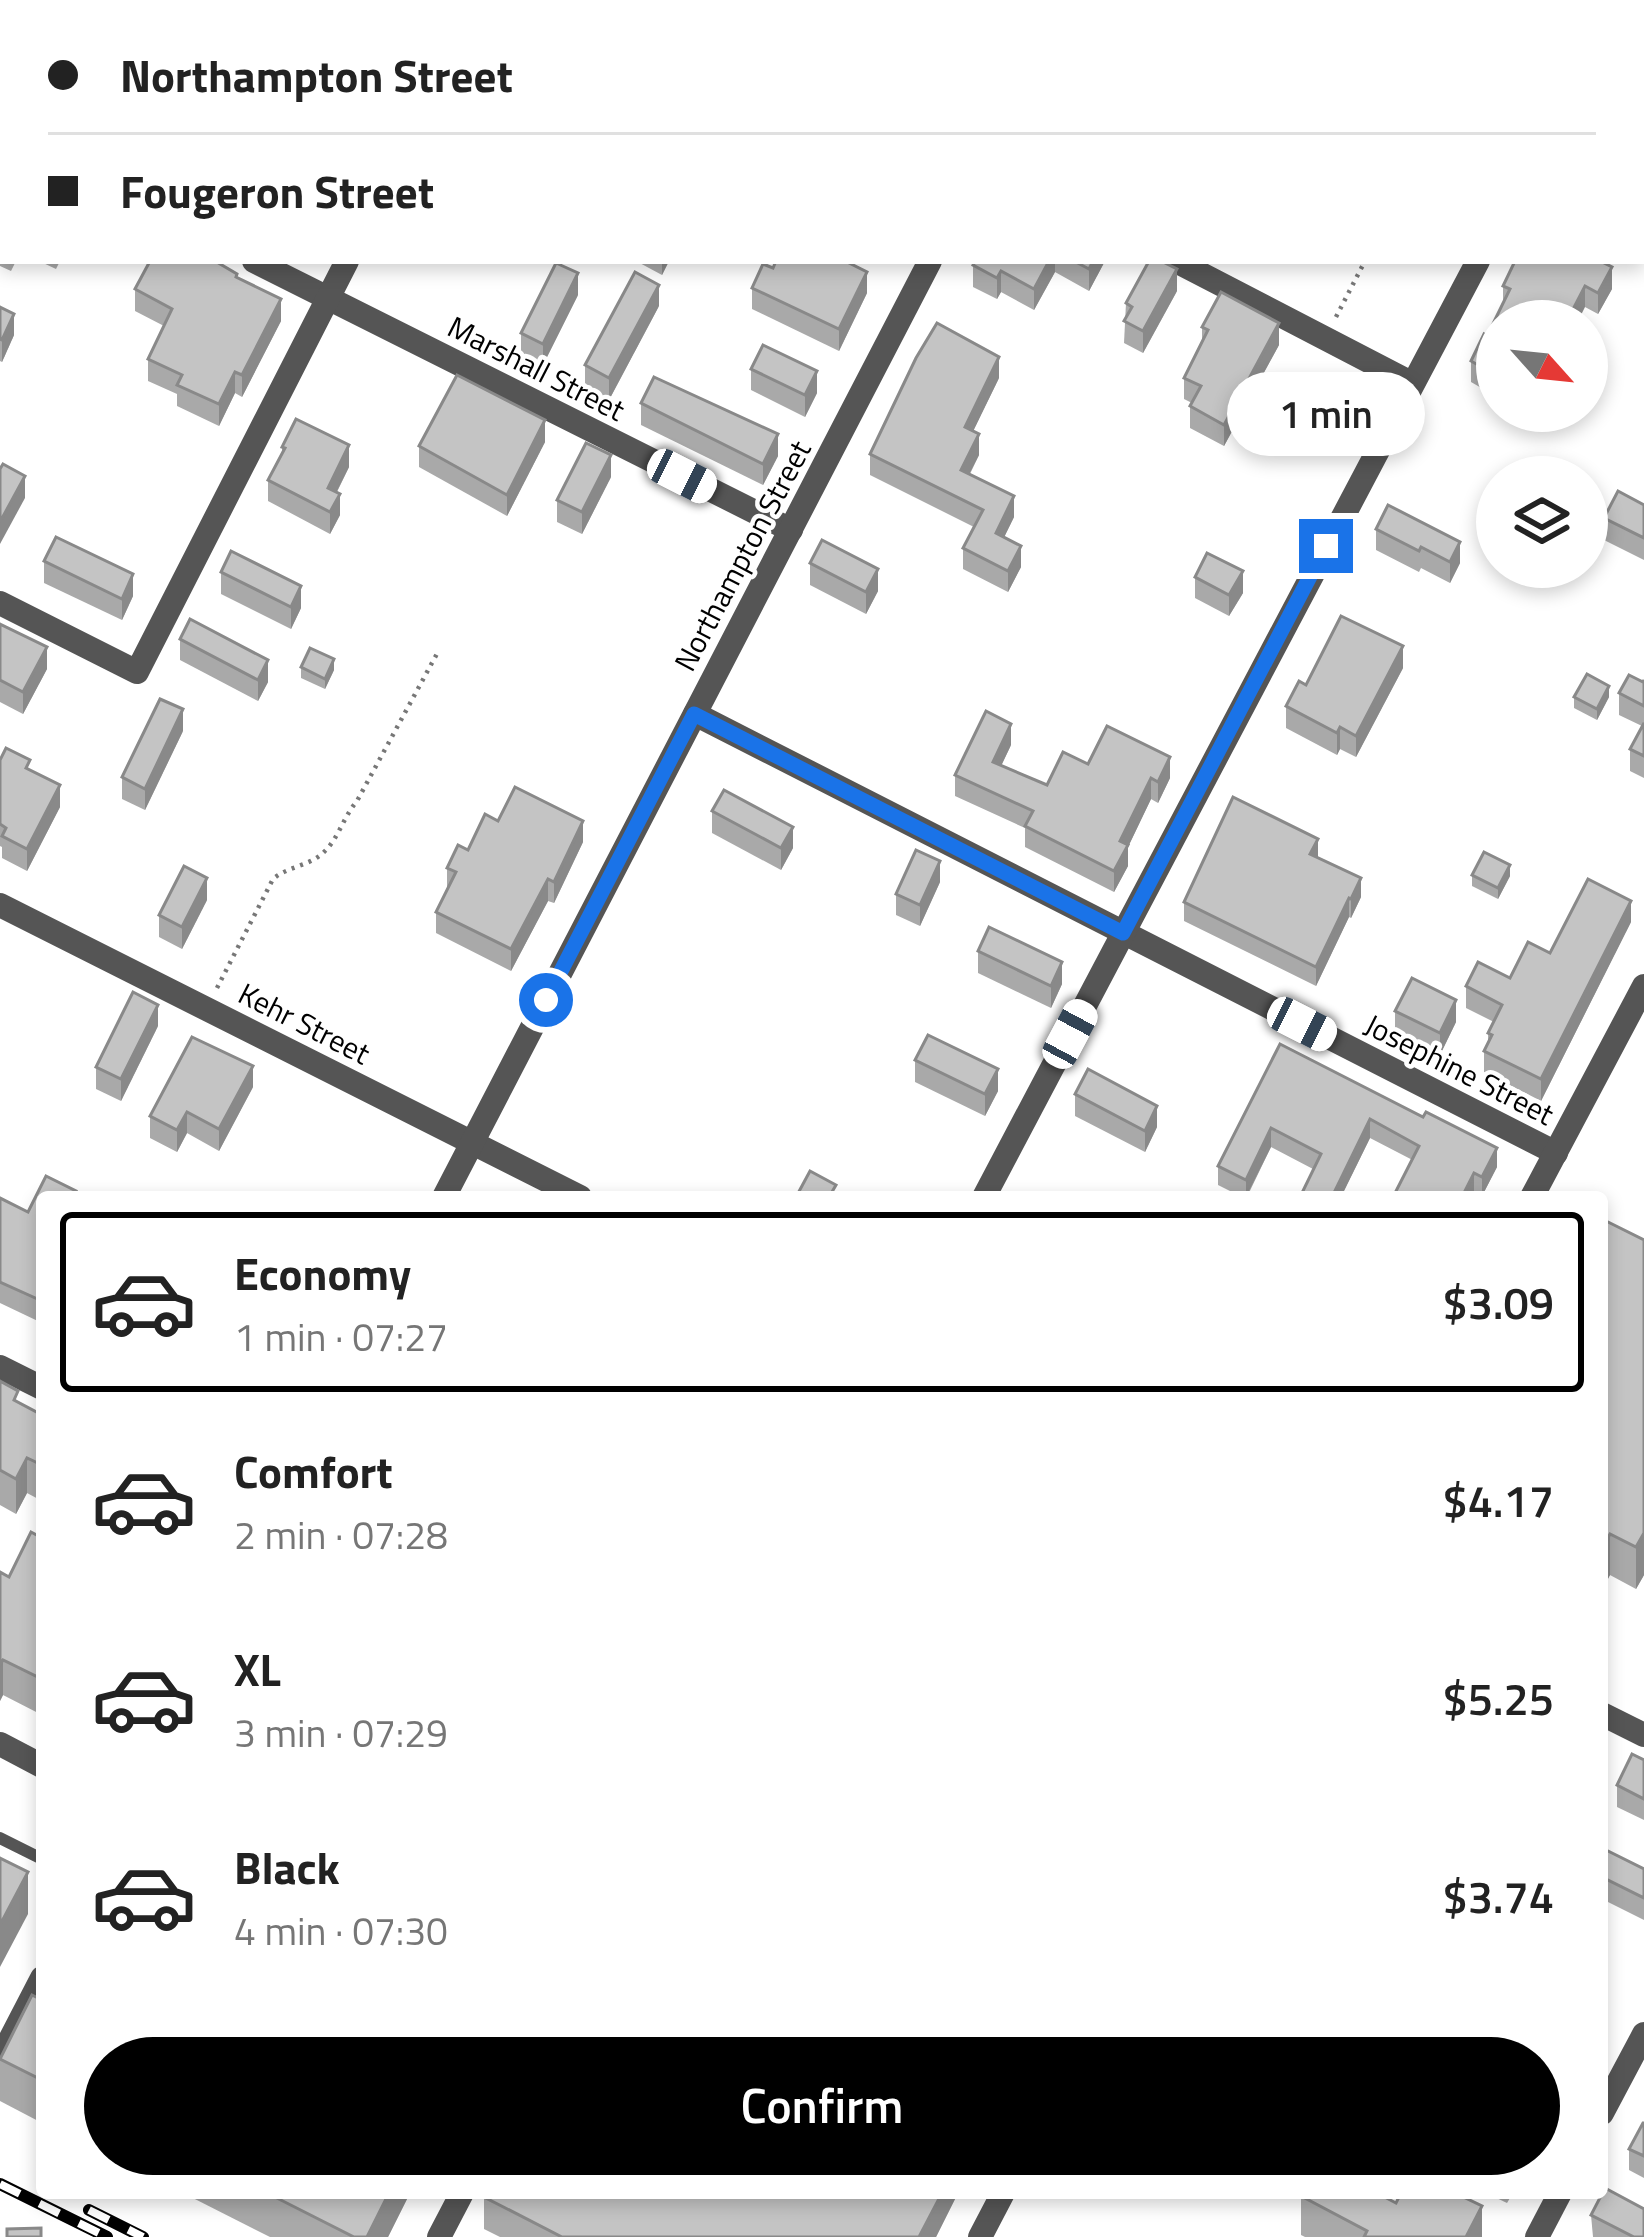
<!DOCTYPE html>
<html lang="en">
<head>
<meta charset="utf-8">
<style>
  body { margin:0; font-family:"Titillium Web",sans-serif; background:#f2f2f2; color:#222; height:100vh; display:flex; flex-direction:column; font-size:45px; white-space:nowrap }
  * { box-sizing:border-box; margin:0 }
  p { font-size:39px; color:#767676 }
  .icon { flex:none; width:66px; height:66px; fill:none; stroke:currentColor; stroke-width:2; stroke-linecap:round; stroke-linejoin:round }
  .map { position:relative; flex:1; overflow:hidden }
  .details { position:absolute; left:36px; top:1191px; width:1572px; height:1008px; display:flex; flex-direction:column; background:#fff; border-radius:12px; box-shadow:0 6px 18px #0003 }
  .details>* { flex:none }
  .guide { position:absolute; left:0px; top:0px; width:1644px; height:264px; box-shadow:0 6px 18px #0003; display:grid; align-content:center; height:264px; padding:0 48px; background:#fff }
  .needle { width:78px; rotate:117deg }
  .tools { position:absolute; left:1476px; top:300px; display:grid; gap:24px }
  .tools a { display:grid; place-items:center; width:132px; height:132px; border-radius:50%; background:#fff; box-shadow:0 6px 18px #0003; font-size:60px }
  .end { position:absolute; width:54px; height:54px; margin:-27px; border:15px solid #1a73e8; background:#fff; box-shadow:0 0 0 6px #fff }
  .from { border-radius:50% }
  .bubble { position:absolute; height:84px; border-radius:42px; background:#fff; box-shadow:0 6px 18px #0003; font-size:39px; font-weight:600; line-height:84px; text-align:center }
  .car { position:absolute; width:36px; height:72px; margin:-36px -18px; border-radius:15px; box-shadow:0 0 9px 3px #0007; background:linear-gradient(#fff 24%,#345 0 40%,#fff 0 76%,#345 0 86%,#fff 0) }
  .guide b { display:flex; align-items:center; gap:42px; height:114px; font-size:45px }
  .guide b+b { border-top:3px solid #e0e0e0 }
  .guide i { width:30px; height:30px; background:#222 }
  ul { padding:21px 0 0; list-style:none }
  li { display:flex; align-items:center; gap:36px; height:180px; margin:0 24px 18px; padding:0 24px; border:6px solid transparent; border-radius:12px }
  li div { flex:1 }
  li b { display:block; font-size:45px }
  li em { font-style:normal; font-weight:600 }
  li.current { border-color:#000 }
  li>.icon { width:108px; height:108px; stroke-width:1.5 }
  .button { display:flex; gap:24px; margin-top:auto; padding:24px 48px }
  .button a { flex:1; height:138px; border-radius:72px; background:#000; color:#fff; font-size:48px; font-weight:600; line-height:138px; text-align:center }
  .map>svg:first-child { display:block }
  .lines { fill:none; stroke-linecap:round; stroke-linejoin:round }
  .path { stroke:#777; stroke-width:4.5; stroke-dasharray:3 6; stroke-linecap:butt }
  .lane { stroke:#555; stroke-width:12 }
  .street { stroke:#555; stroke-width:24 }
  .rail-casing { stroke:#000; stroke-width:12 }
  .rail { stroke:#fff; stroke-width:8; stroke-dasharray:22; stroke-linecap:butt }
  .wall { fill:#a9a9a9 }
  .shaded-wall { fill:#898989 }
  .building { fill:#c4c4c4; stroke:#898989; stroke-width:3 }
  .route { stroke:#1a73e8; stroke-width:15 }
  .labels { text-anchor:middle; stroke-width:9; stroke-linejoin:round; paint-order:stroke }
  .street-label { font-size:30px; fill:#000; stroke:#fff }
</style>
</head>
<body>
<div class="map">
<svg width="1644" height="2237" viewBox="0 0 1644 2237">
  <rect width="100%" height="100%" fill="#fff"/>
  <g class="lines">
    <g class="path">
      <path d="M1142,0L1148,3"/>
      <path d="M1191,3L1193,0"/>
      <path d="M1499,3L1500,0"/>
      <path d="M1336,317L1365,261"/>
      <path d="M217,988L273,879C288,866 311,866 325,851C339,837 344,816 357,801L439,650"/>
    </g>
    <g class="lane">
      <path d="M1522,3L1524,0"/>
      <path d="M0,1838L42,1859"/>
    </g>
    <g class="street">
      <path d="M711,0L713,3"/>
      <path d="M481,3L482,0"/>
      <path d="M1064,3L1065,0"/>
      <path d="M1613,3L1614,0"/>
      <path d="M0,134L3,135"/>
      <path d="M254,261L791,530"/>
      <path d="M1176,261L1411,383"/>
      <path d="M0,603L137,672L347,261"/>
      <path d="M695,714L1556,1153"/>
      <path d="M0,905L580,1197"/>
      <path d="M444,1197L930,261"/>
      <path d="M984,1197L1478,261"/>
      <path d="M1532,1197L1644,986"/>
      <path d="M0,1367L42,1388"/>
      <path d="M1602,1714L1644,1735"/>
      <path d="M0,1744L42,1766"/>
      <path d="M0,2059L42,1978"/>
      <path d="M1602,2113L1644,2034"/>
      <path d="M439,2237L462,2193"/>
      <path d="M980,2237L1003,2193"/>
      <path d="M1537,2237L1560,2193"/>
    </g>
    <defs>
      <g id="rail">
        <path d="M0,2184L107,2237"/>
        <path d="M89,2210L143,2237"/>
      </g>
    </defs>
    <use href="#rail" class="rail-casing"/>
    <use href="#rail" class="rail"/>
  </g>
  <g class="wall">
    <path d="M359,0H435L434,3H408L402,0L401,3H358Z"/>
    <path d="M1644,13V157L1641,155V19Z"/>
    <path d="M3,42V84L0,82V48Z"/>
    <path d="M0,152L3,154V261H16L11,271L0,266Z"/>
    <path d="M39,261H60L56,269Z"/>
    <path d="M636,261H669L662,275Z"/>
    <path d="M975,261H1105L1089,291L1055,272L1034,310L1001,292L997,299L973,287V265Z"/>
    <path d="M1515,261L1612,289L1598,314L1585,307L1497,321V397L1471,382V361L1487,336L1503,304V286Z"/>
    <path d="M773,268L867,293L839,351L752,309V288Z"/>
    <path d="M237,277L281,321L242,397L235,393L219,426L177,406V394L148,381V359L164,326L135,311V289Z"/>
    <path d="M1177,291L1143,353L1124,343L1126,303Z"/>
    <path d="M578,295L543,365L521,355V333Z"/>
    <path d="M659,306L609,400L585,387V365Z"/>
    <path d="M0,307L14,335L2,362L0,361Z"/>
    <path d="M1202,327L1279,345L1224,446L1190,428V406L1192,403L1184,399V378L1202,340Z"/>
    <path d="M751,369L817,393L805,417L751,390Z"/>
    <path d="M999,378L973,431L979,455L970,474L1014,517L1004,537L1021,567L1008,592L963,569V548L974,527L870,475V454Z"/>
    <path d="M641,403L778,456L763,485L641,425Z"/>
    <path d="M545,442L507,516L419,467V446Z"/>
    <path d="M282,447L349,467L337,492L340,515L330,534L268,501V480L282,453Z"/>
    <path d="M611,477L582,534L557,522V500Z"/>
    <path d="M1644,505V560L1604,540V518Z"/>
    <path d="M1376,529L1460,563L1450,583L1421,568L1419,572L1376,550Z"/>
    <path d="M44,561L133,596L122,620L44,583Z"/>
    <path d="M810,563L878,591L866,614L810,585Z"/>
    <path d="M221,572L301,608L291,629L221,594Z"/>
    <path d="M1195,577L1243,593L1229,616L1195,598Z"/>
    <path d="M0,624L47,669L23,714L0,702Z"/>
    <path d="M180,639L268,682L258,701L180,660Z"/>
    <path d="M301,667L334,670L325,689L301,678Z"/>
    <path d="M1403,668L1356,757L1340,749L1337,755L1286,728V706L1306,685Z"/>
    <path d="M1644,680V778L1630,771V749L1642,726L1619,715V693Z"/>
    <path d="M1574,697H1609L1597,720L1574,708Z"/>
    <path d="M183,731L145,810L122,799V777Z"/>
    <path d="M1011,745L1001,766L1047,785L1088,764L1170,778L1158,803L1151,799L1128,847V866L1114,892L1025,847V828L955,796V775Z"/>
    <path d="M0,760L30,770L60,807L27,871L2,858V847L0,846Z"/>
    <path d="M712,811L793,848L781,870L712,833Z"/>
    <path d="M498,821L583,842L554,903L548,901L511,971L436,933V912L447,890V868Z"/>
    <path d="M1318,857L1361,897L1351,918L1349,917L1316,986L1184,921V902Z"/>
    <path d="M1472,875L1510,876L1498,899L1472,886Z"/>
    <path d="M940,882L920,926L896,915V894Z"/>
    <path d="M207,900L182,949L159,937V915Z"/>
    <path d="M1631,922L1541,1101L1484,1072V1051L1488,1042V1033L1494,1022L1466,1008V986L1510,978L1550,953Z"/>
    <path d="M978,951L1062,984L1051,1008L978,973Z"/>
    <path d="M1395,1011L1456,1022L1440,1055L1395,1032Z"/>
    <path d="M158,1026L121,1101L96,1089V1067Z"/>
    <path d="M1280,1044L1497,1167L1482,1196L1370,1138L1341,1197H1300L1313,1169L1271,1147L1247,1197H1242L1218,1185V1166Z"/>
    <path d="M915,1060L998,1091L985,1116L915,1082Z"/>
    <path d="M253,1087L219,1151L187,1133L177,1152L150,1138V1116Z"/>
    <path d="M1075,1094L1157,1127L1145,1152L1075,1116Z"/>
    <path d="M46,1176L76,1191V1197H42V1323L0,1303V1198L28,1212Z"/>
    <path d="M1644,1240V1575L1636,1589L1610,1575L1602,1590Z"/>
    <path d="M0,1381L18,1402L42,1415V1501L27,1493L16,1514L0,1505Z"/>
    <path d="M42,1538V1715L3,1695L0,1701L9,1577Z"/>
    <path d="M1644,1760V1820L1617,1807V1785Z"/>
    <path d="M1602,1848L1644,1869V1920L1602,1899Z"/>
    <path d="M42,2000V2123L0,2101V2058Z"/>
    <path d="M1644,2123V2178L1629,2170V2149Z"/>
    <path d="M183,2193H410L388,2237H270Z"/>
    <path d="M486,2193H958L936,2237H500L484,2229V2197Z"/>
    <path d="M1486,2193H1513L1507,2203Z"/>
    <path d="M1301,2196L1396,2203L1482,2237H1305L1301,2235Z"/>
    <path d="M1591,2215L1644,2237H1593Z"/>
  </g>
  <g class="shaded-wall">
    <path d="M1451,0H1469V3H1449Z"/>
    <path d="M662,261H669L662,275Z"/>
    <path d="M1049,261H1055V272L1034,310V289Z"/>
    <path d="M1093,261H1105L1089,291V269Z"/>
    <path d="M1612,267V289L1598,314V293Z"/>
    <path d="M1177,269V291L1143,353V331Z"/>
    <path d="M1001,271V292L997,299V278Z"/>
    <path d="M867,272V293L839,351V329Z"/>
    <path d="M578,273V295L543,365V344Z"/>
    <path d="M659,285V306L609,400V378Z"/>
    <path d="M1585,286V307L1578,321H1567Z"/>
    <path d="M281,299V321L242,397V375Z"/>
    <path d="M14,314V335L2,362V340Z"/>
    <path d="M1279,323V345L1224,446V425Z"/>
    <path d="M999,357V378L965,448V427Z"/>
    <path d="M817,371V393L805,417V395Z"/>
    <path d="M235,372V393L219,426V404Z"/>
    <path d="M545,420V442L507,516V495Z"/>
    <path d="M778,434V456L763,485V464Z"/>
    <path d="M979,434V455L961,490V470Z"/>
    <path d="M349,445V467L328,509V488Z"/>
    <path d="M611,455V477L582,534V512Z"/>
    <path d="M25,476V498L0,544V522Z"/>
    <path d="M340,494V515L330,534V512Z"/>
    <path d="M1014,496V517L996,554V533Z"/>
    <path d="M1460,542V563L1450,583V562Z"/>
    <path d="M1021,546V567L1008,592V571Z"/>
    <path d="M878,569V591L866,614V592Z"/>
    <path d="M1243,571V593L1229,616V595Z"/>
    <path d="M133,574V596L122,620V599Z"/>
    <path d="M301,586V608L291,629V607Z"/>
    <path d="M1403,646V668L1356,757V736Z"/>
    <path d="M47,647V669L23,714V692Z"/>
    <path d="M334,659V670L325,689V679Z"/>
    <path d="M268,660V682L258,701V680Z"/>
    <path d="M1609,686V697L1597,720V709Z"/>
    <path d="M183,709V731L145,810V789Z"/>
    <path d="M1011,724V745L993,783V762Z"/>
    <path d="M1340,727V749L1337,755V733Z"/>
    <path d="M1170,757V778L1158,803V782Z"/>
    <path d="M1151,778V799L1128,847V866L1114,892V871L1120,841Z"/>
    <path d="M60,785V807L27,871V849Z"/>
    <path d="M583,821V842L554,903V882Z"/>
    <path d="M793,827V848L781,870V848Z"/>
    <path d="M1318,839V858L1310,854Z"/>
    <path d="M940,861V882L920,926V905Z"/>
    <path d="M1510,865V876L1498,899V888Z"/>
    <path d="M207,878V900L182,949V927Z"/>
    <path d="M1361,878V897L1351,918V899Z"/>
    <path d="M548,879V901L511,971V949Z"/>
    <path d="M1349,898V917L1316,986V967Z"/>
    <path d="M1631,901V922L1541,1101V1079Z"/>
    <path d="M1062,962V984L1051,1008V986Z"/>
    <path d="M1456,1000V1022L1440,1055V1033Z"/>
    <path d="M158,1005V1026L121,1101V1079Z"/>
    <path d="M253,1066V1087L219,1151V1129Z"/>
    <path d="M998,1069V1091L985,1116V1094Z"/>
    <path d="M1157,1106V1127L1145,1152V1131Z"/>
    <path d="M187,1112V1133L177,1152V1130Z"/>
    <path d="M1370,1119V1138L1341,1197H1332Z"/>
    <path d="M1271,1128V1147L1246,1197V1180Z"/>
    <path d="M1497,1148V1167L1482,1196V1177Z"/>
    <path d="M1474,1173V1192L1471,1197H1462Z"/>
    <path d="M27,1458V1493L16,1514V1479Z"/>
    <path d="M1644,1533V1575L1636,1589V1547Z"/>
    <path d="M1610,1534V1575L1602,1590V1549Z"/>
    <path d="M3,1660V1695L0,1701V1665Z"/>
    <path d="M28,1872V1914L0,1967V1925Z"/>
    <path d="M1608,1988V2009L1602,2020V1999Z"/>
    <path d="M389,2193H410L388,2237H367Z"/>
    <path d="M942,2193H958L936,2237H919Z"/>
    <path d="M1482,2206V2237H1466Z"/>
  </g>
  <g class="building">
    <path d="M25,0H57L55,3H23Z"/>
    <path d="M255,0H332L338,3H261Z"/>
    <path d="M359,0H391L389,3H358Z"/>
    <path d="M522,0H637L635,3H521Z"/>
    <path d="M1195,0H1451L1449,3H1193Z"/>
    <path d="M1644,13V135L1641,134V19Z"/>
    <path d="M3,42V62L0,61V48Z"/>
    <path d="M0,152L3,154V246L0,244Z"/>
    <path d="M150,261H215L237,274L236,277L281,299L242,375L235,372L219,404L177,385L182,375L148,359L172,309L135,289Z"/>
    <path d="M776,261H845L867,272L839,329L752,288L763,264L773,268Z"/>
    <path d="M975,261H1049L1034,289L1001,271L997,278L973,265Z"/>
    <path d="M1074,261H1093L1089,269Z"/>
    <path d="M1149,261H1161L1177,269L1143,331L1124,321L1132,307L1126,303Z"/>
    <path d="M1515,261H1600L1612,267L1598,293L1585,286L1567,321H1497V376L1471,361L1484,334L1487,336L1510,289L1503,286Z"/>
    <path d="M556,263L578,273L543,344L521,333Z"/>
    <path d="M635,272L659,285L609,378L585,365Z"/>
    <path d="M1221,292L1279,323L1224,425L1190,406L1201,386L1184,378L1208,330L1202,327Z"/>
    <path d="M0,307L14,314L2,340L0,339Z"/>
    <path d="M937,323L999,357L965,427L979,434L961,470L1014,496L996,533L1021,546L1008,571L963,548L983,510L870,454L916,358Z"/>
    <path d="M763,345L817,371L805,395L751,369Z"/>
    <path d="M457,375L545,420L507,495L419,446Z"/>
    <path d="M654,377L778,434L763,464L641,403Z"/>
    <path d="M296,419L349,445L328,488L340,494L330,512L268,480L285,448L282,447Z"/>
    <path d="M586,443L611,455L582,512L557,500Z"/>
    <path d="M3,464L25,476L0,522V469Z"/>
    <path d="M1618,491L1644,505V538L1604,518Z"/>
    <path d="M1388,505L1460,542L1450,562L1421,547L1419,551L1376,529Z"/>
    <path d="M56,537L133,574L122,599L44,561Z"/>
    <path d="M822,540L878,569L866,592L810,563Z"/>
    <path d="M231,551L301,586L291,607L221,572Z"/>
    <path d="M1207,553L1243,571L1229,595L1195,577Z"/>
    <path d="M1341,616L1403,646L1356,736L1340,727L1337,733L1286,706L1299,681L1306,685Z"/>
    <path d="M190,619L268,660L258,680L180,639Z"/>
    <path d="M0,624L47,647L23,692L0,680Z"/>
    <path d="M310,648L334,659L325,679L301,667Z"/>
    <path d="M1587,674L1609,686L1597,709L1574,697Z"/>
    <path d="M1629,675L1643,682L1644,680V706L1619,693Z"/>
    <path d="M160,699L183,709L145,789L122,777Z"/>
    <path d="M986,711L1011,724L993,762L1047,785L1063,752L1088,764L1107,726L1170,757L1158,782L1151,778L1120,841L1128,845L1114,871L1025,826L1033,811L955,775Z"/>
    <path d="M1644,723V756L1630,749Z"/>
    <path d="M6,748L30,760L26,768L60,785L27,849L2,836L6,828L0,824V760Z"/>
    <path d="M515,787L583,821L554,882L548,879L511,949L436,912L456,872L447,868L458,845L468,850L485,814L498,821Z"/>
    <path d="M724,790L793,827L781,848L712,811Z"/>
    <path d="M1233,797L1318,839L1310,854L1361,878L1351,899L1349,898L1316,967L1184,902Z"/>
    <path d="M916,850L940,861L920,905L896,894Z"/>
    <path d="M1484,852L1510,865L1498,888L1472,875Z"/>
    <path d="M184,866L207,878L182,927L159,915Z"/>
    <path d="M1588,879L1631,901L1541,1079L1484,1051L1492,1035L1488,1033L1502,1005L1466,986L1478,962L1510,978L1528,942L1550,953Z"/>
    <path d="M989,927L1062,962L1051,986L978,951Z"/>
    <path d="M1412,978L1456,1000L1440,1033L1395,1011Z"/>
    <path d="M133,992L158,1005L121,1079L96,1067Z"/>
    <path d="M928,1035L998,1069L985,1094L915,1060Z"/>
    <path d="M192,1037L253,1066L219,1129L187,1112L177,1130L150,1116Z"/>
    <path d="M1280,1044L1423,1117L1426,1112L1497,1148L1482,1177L1474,1173L1462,1197H1393L1419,1146L1370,1119L1332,1197H1300L1321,1154L1271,1128L1246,1180L1218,1166Z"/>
    <path d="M1088,1069L1157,1106L1145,1131L1075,1094Z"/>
    <path d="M810,1171L836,1185L829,1197H796Z"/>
    <path d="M46,1176L76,1191L73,1197H42V1301L0,1282V1198L28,1212Z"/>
    <path d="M1602,1219L1644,1240V1533L1636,1547L1610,1534L1602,1549Z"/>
    <path d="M0,1381L18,1391L14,1400L42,1415V1465L27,1458L16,1479L0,1470Z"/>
    <path d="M31,1532L42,1538V1679L3,1660L0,1665V1572L9,1577Z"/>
    <path d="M1632,1754L1644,1760V1799L1617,1785Z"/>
    <path d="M1602,1848L1644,1869V1898L1602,1877Z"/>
    <path d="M0,1858L28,1872L0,1925Z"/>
    <path d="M32,1995L42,2000V2080L0,2059Z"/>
    <path d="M1643,2123H1644V2156L1629,2149Z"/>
    <path d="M1605,2188L1644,2209V2237H1634L1591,2215Z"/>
    <path d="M267,2193H389L367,2237H354Z"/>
    <path d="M486,2193H942L919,2237H562L484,2197Z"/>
    <path d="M1303,2193H1377L1396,2203L1401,2193H1455L1482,2206L1466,2237H1364L1367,2231L1301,2196Z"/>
    <path d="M41,2228V2237H7V2229Z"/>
  </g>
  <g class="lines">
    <path class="route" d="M546,1000L694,714L1123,933L1326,546"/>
  </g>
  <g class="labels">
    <g class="street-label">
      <text transform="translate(536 369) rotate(27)" y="10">Marshall Street</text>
      <text transform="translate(743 556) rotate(-62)" y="10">Northampton Street</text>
      <text transform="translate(304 1024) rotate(27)" y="10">Kehr Street</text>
      <text transform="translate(1459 1070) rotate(27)" y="10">Josephine Street</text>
    </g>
  </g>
</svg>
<div class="tools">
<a><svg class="needle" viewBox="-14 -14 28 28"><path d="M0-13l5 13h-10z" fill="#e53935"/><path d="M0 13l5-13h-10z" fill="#767676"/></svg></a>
<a><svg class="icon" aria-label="layers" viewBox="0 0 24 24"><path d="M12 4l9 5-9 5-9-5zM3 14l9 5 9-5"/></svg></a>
</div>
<i class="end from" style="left:546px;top:1000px"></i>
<i class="end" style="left:1326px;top:546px"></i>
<div class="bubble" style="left:1227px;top:372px;width:198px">1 min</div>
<i class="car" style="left:682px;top:476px;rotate:117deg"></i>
<i class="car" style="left:1302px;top:1024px;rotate:117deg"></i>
<i class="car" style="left:1070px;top:1034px;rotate:28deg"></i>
<div class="guide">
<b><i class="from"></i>Northampton Street</b>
<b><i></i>Fougeron Street</b>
</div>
<section class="details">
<ul>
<li class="current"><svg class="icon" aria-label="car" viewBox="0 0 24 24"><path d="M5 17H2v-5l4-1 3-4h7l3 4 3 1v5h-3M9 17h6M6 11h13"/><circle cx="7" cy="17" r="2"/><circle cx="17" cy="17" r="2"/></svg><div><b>Economy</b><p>1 min · 07:27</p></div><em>$3.09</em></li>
<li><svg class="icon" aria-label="car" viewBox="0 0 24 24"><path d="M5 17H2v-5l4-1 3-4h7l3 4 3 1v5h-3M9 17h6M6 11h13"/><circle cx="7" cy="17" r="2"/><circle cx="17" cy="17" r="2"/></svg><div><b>Comfort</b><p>2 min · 07:28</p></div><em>$4.17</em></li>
<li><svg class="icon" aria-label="car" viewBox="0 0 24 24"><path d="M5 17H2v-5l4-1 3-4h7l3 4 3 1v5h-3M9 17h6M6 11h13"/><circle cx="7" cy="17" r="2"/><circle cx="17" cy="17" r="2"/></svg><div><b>XL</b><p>3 min · 07:29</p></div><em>$5.25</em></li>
<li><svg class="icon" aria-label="car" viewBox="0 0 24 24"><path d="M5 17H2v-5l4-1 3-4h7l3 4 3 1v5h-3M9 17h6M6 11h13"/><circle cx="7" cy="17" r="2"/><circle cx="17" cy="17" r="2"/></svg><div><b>Black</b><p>4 min · 07:30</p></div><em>$3.74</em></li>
</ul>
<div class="button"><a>Confirm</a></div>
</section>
</div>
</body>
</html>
